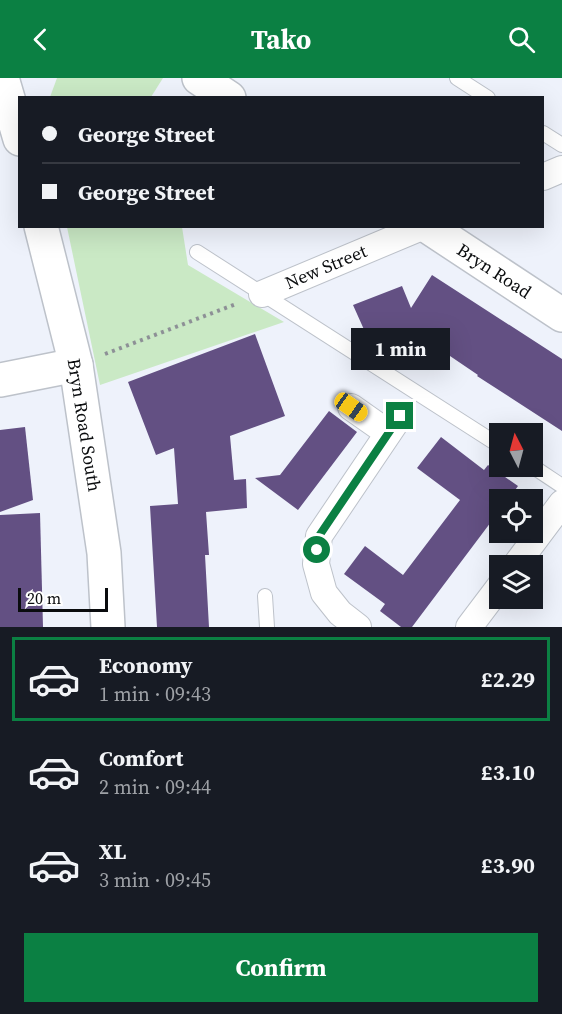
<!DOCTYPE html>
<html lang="en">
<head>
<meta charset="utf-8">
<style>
  body { margin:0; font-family:"Source Serif 4",serif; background:#20242c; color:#f1f3f6; height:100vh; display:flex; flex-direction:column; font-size:22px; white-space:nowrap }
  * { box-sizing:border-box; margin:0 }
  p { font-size:20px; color:#9ea1a6 }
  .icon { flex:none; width:33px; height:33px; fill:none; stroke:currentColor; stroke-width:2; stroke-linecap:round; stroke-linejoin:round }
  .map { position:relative; height:549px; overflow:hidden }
  .drawer { display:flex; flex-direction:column; background:#171b24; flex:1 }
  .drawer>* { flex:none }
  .guide { position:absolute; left:18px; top:18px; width:526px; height:132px; border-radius:0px; box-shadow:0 6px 24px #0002; display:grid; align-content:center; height:132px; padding:0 24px; background:#171b24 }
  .needle { width:39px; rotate:354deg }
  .controls { position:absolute; left:489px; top:345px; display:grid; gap:12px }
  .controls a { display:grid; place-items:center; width:54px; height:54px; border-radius:0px; background:#171b24; box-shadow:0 6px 24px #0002; font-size:30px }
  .scale { position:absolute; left:18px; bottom:15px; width:90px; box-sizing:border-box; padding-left:6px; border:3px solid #0a0c0e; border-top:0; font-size:16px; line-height:21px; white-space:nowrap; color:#0a0c0e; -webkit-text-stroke:4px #fff; paint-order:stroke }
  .end { position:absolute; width:27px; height:27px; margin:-14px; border:8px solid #0b8043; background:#fff; box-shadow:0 0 0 3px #fff }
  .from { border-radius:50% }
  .bubble { position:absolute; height:42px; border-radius:0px; background:#171b24; box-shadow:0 6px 24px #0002; font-size:20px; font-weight:700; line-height:42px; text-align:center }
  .car { position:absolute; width:18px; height:36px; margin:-18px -9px; border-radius:8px; box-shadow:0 0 4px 2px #0007; background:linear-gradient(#f5c518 24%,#345 0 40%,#f5c518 0 76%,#345 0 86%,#f5c518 0) }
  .guide b { display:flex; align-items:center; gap:21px; height:57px; font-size:22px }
  .guide b+b { border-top:2px solid #363941 }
  .guide i { width:15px; height:15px; background:#f1f3f6 }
  ul { padding:10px 0 0; list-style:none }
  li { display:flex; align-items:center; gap:18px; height:84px; margin:0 12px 9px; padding:0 12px; border:3px solid transparent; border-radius:0px }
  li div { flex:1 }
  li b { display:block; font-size:22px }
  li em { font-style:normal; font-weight:700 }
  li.on { border-color:#0b8043 }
  li>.icon { width:54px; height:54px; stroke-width:1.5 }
  .button { display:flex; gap:12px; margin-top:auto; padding:12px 24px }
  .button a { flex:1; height:69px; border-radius:0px; background:#0b8043; color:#fff; font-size:24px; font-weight:700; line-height:69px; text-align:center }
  header { display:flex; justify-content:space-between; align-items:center; height:78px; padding:0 24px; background:#0b8043; color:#fff; font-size:27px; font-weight:700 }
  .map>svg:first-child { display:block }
  .green { fill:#cae9c5 }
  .building { fill:#635083 }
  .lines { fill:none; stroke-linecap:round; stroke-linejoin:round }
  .lane-casing { stroke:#bdc2ca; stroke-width:16 }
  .street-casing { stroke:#bdc2ca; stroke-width:28 }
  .secondary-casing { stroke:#bdc2ca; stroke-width:36 }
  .path { stroke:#8d9096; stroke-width:4; stroke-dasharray:3 4.5; stroke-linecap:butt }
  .lane { stroke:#fff; stroke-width:14 }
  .street { stroke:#fff; stroke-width:26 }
  .secondary { stroke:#fff; stroke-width:33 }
  .route { stroke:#0b8043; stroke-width:8 }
  .labels { text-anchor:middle; stroke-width:6; stroke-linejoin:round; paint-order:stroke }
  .street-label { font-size:18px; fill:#0a0c0e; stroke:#fff }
</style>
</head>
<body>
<header><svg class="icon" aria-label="back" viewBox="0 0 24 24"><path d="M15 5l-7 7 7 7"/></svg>Tako<svg class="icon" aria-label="search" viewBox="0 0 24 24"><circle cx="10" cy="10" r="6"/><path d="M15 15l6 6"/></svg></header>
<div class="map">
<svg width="562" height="549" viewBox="0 0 562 549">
  <rect width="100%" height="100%" fill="#eef2fb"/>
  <g class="green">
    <path d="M57,0H163L151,19H50Z"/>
    <path d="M67,149H182L188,187L284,244L100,307Z"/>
  </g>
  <g class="building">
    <path d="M432,197L562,281V353L477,298L478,297L422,259L429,276L396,254L370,265L353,227L402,208L411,230Z"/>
    <path d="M255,256L285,338L230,358L234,402L246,401L247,430L206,434L209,477H205L209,549H157L150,428L178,426L174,370L156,377L128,304Z"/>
    <path d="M329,333L357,354L298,432L255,400L280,397Z"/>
    <path d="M25,349L33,422L0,434V352Z"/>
    <path d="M441,359L484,392L488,387L518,408L508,422H500V432L412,549H401L380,533L385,526L344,496L365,468L403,497L460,422L417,390Z"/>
    <path d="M40,435L43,549H0V437Z"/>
  </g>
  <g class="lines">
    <defs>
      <g id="lane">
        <path d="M457,0L488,20"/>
        <path d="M543,55L562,67"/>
        <path d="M197,174L500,368"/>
        <path d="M532,388L562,408"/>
        <path d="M265,518L267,549"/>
      </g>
      <g id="street">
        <path d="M543,99L562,91"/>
        <path d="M262,216L424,148"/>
        <path d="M351,329L388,355"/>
        <path d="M515,488L562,425"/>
        <path d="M358,549L340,535L324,515L316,486L319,458L400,338"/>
        <path d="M469,549L500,508"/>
      </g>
      <g id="secondary">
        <path d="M2,0L20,61"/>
        <path d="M199,0L229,20"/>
        <path d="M41,148L76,287L104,475L108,549"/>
        <path d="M427,148L562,237"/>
        <path d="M0,302L76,287"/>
      </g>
    </defs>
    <use href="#lane" class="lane-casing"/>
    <use href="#street" class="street-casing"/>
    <use href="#secondary" class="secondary-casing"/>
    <path class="path" d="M105,276L236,226"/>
    <use href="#lane" class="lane"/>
    <use href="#street" class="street"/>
    <use href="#secondary" class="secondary"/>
  </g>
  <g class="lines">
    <path class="route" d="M317,472L319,458L400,338"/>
  </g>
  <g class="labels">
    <g class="street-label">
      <text transform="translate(326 189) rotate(-23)" y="6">New Street</text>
      <text transform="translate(494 193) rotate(33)" y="6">Bryn Road</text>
      <text transform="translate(84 347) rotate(81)" y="6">Bryn Road South</text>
    </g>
  </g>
</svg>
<div class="controls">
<a><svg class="needle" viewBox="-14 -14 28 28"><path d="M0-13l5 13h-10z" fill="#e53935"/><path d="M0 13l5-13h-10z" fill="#9ea1a6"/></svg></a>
<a><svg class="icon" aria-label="locate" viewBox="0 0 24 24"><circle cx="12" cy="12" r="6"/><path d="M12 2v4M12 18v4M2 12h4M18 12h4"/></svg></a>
<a><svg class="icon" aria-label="layers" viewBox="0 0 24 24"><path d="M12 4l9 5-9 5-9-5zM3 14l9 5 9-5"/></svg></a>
</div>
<div class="scale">20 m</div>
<i class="end from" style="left:317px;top:472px"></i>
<i class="end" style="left:400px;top:338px"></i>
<div class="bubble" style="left:351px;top:250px;width:99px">1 min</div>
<i class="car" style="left:351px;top:329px;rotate:125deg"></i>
<div class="guide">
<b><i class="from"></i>George Street</b>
<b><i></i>George Street</b>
</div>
</div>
<section class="drawer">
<ul>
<li class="on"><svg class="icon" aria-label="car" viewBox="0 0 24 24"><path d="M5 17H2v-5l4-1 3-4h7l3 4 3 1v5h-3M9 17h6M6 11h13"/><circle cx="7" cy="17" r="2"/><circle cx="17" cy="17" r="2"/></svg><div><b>Economy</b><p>1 min · 09:43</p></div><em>£2.29</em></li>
<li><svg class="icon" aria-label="car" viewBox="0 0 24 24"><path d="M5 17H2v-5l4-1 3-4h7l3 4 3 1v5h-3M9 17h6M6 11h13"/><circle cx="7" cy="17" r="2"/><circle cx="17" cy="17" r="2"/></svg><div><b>Comfort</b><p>2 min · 09:44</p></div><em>£3.10</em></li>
<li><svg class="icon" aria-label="car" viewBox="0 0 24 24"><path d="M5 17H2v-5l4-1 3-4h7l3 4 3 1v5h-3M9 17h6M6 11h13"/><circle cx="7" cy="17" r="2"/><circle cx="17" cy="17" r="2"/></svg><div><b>XL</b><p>3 min · 09:45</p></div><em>£3.90</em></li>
</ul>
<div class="button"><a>Confirm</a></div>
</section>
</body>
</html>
